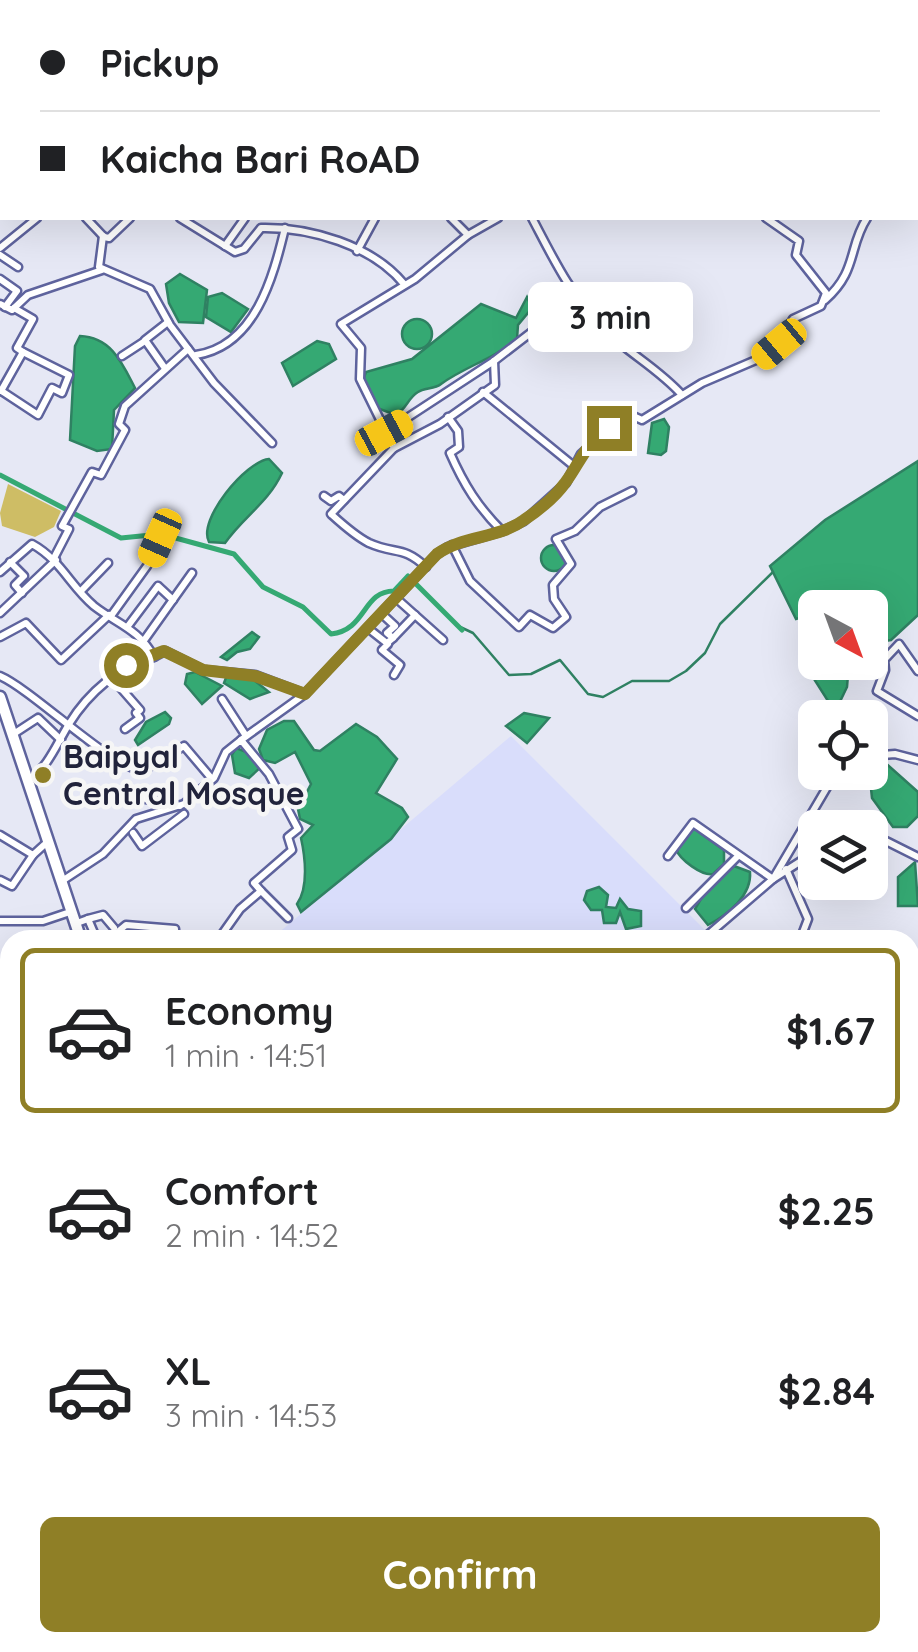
<!DOCTYPE html>
<html lang="en">
<head>
<meta charset="utf-8">
<style>
  body { margin:0; font-family:Quicksand,sans-serif; background:#f2f2f2; color:#202124; height:100vh; display:flex; flex-direction:column; font-size:38px; white-space:nowrap }
  * { box-sizing:border-box; margin:0 }
  p { font-size:32px; color:#757577 }
  .icon { flex:none; width:55px; height:55px; fill:none; stroke:currentColor; stroke-width:2; stroke-linecap:round; stroke-linejoin:round }
  .map { position:relative; flex:1; overflow:hidden }
  .details { position:absolute; left:0px; top:930px; width:920px; height:722px; display:flex; flex-direction:column; background:#fff; border-radius:30px 30px 0 0; box-shadow:0 10px 40px #0002 }
  .details>* { flex:none }
  .guide { position:absolute; left:0px; top:0px; width:920px; height:220px; box-shadow:0 10px 40px #0002; display:grid; align-content:center; height:220px; padding:0 40px; background:#fff }
  .needle { width:65px; rotate:139deg }
  .controls { position:absolute; left:798px; top:590px; display:grid; gap:20px }
  .controls a { display:grid; place-items:center; width:90px; height:90px; border-radius:15px; background:#fff; box-shadow:0 10px 40px #0002; font-size:50px }
  .end { position:absolute; width:45px; height:45px; margin:-22px; border:12px solid #8f7f26; background:#fff; box-shadow:0 0 0 5px #fff }
  .from { border-radius:50% }
  .bubble { position:absolute; height:70px; border-radius:15px; background:#fff; box-shadow:0 10px 40px #0002; font-size:32px; font-weight:700; line-height:70px; text-align:center }
  .car { position:absolute; width:30px; height:60px; margin:-30px -15px; border-radius:12px; box-shadow:0 0 8px 2px #0007; background:linear-gradient(#f5c518 24%,#345 0 40%,#f5c518 0 76%,#345 0 86%,#f5c518 0) }
  .guide b { display:flex; align-items:center; gap:35px; height:95px; font-size:38px }
  .guide b+b { border-top:2px solid #e0e0e0 }
  .guide i { width:25px; height:25px; background:#202124 }
  ul { padding:18px 0 0; list-style:none }
  li { display:flex; align-items:center; gap:30px; height:165px; margin:0 20px 15px; padding:0 20px; border:5px solid transparent; border-radius:15px }
  li div { flex:1 }
  li b { display:block; font-size:38px }
  li em { font-style:normal; font-weight:700 }
  li.selected { border-color:#8f7f26 }
  li>.icon { width:90px; height:90px; stroke-width:1.5 }
  .primary-button { display:flex; gap:20px; margin-top:auto; padding:20px 40px }
  .primary-button a { flex:1; height:115px; border-radius:15px; background:#8f7f26; color:#fff; font-size:40px; font-weight:700; line-height:115px; text-align:center }
  .map>svg:first-child { display:block }
  .built { fill:#d9ddfb }
  .green { fill:#cebd65 }
  .water { fill:#35a973; stroke:#2f8162; stroke-width:2.5 }
  .lines { fill:none; stroke-linecap:round; stroke-linejoin:round }
  .stream { stroke:#2f8162; stroke-width:2.5 }
  .canal { stroke:#35a973; stroke-width:5 }
  .minor-casing { stroke:#5e639d; stroke-width:11 }
  .highway-casing { stroke:#5e639d; stroke-width:15 }
  .minor { stroke:#fff; stroke-width:6 }
  .highway { stroke:#fff; stroke-width:10 }
  .route { stroke:#8f7f26; stroke-width:12 }
  .poi-dot { fill:#8f7f26; stroke:#f6f6f6; stroke-width:4 }
  .labels { text-anchor:middle; stroke-width:9; stroke-linejoin:round; paint-order:stroke }
  .poi-label { font-size:32px; font-weight:bold; fill:#21233b; stroke:#f6f6f6; text-anchor:start }
</style>
</head>
<body>
<div class="map">
<svg width="918" height="1652" viewBox="0 0 918 1652">
  <rect width="100%" height="100%" fill="#e6e8f5"/>
  <g class="built">
    <path d="M511,736L705,930L693,940H270Z"/>
    <path d="M0,1243L10,1252V1296L0,1307Z"/>
  </g>
  <path class="green" d="M8,484L61,511L54,527L35,537L2,526L0,513Z"/>
  <g class="water">
    <path d="M180,274L207,290L203,323L179,322L169,303L166,284Z"/>
    <path d="M222,293L248,309L231,332L206,317L208,297Z"/>
    <path d="M527,297L532,308L518,325L517,339C494,359 464,367 441,384C435,389 424,388 418,392C408,398 407,408 396,415L377,408L363,380L366,372L412,359L481,304L516,318Z"/>
    <circle cx="417" cy="334" r="15"/>
    <path d="M80,336C112,337 123,365 135,388L114,410L112,449L97,451L70,440L75,346Z"/>
    <path d="M317,341L329,344L336,359L293,386L282,363Z"/>
    <path d="M664,419L669,427L666,451L661,455L648,453L652,423Z"/>
    <path d="M269,459L282,473C268,503 244,516 225,543L209,542C197,520 246,461 269,459Z"/>
    <path d="M918,461V615L891,640L871,643L870,608L855,607L852,601L815,608V613L796,619L770,566L825,520Z"/>
    <circle cx="554" cy="558" r="13"/>
    <path d="M252,632L259,637L250,649L237,652L227,660L221,657Z"/>
    <path d="M815,648V662L849,663L847,687L835,712L814,679Z"/>
    <path d="M195,672L222,686L202,704L185,684L187,674Z"/>
    <path d="M227,675L250,677L269,692L250,699L224,683Z"/>
    <path d="M165,712L171,718L169,724L138,745L135,740L146,722Z"/>
    <path d="M524,713L549,718L527,743L506,726Z"/>
    <path d="M284,721H294L314,750L320,751L356,724L377,737L397,759L376,793L402,808L408,817L391,839L301,912L297,904C309,887 305,856 301,838L313,825L300,819L298,809L311,784L295,752L275,763L263,760L259,749L267,730Z"/>
    <path d="M236,748L249,753L261,767L249,778L235,773L232,755Z"/>
    <path d="M870,758L881,759L918,792V816L907,827H893L872,798L870,779L852,773L870,772Z"/>
    <path d="M692,827L724,850V864L713,874C702,876 680,860 676,849Z"/>
    <path d="M915,862L918,906H898V877Z"/>
    <path d="M734,866L750,872C752,895 728,915 708,925L695,909L705,892Z"/>
    <path d="M599,887L608,895L606,907L616,908L620,899L628,909L641,911V926L626,929L620,912L616,923H604L602,910H591L584,900L587,891Z"/>
    <path d="M918,1447V1518L910,1504V1449Z"/>
    <path d="M863,1642L867,1652H807V1643Z"/>
  </g>
  <g class="lines">
    <path class="stream" d="M456,625L473,633L509,675L531,674L560,660L588,694L603,697L632,681H669L686,671L705,653L720,624L773,572"/>
    <path class="canal" d="M0,475L121,538L161,534L234,554L263,587L303,607L331,634C367,630 362,591 394,591L408,576L462,630"/>
    <defs>
      <g id="minor">
        <path d="M10,0L12,2"/>
        <path d="M164,0L166,2"/>
        <path d="M285,0V2"/>
        <path d="M493,0L496,2"/>
        <path d="M539,0L540,2"/>
        <path d="M22,2L25,0"/>
        <path d="M73,2L76,0"/>
        <path d="M221,2L222,0"/>
        <path d="M253,2L256,0"/>
        <path d="M272,2L279,0"/>
        <path d="M410,2L413,0"/>
        <path d="M566,2L567,0"/>
        <path d="M824,2V0"/>
        <path d="M0,21L2,24"/>
        <path d="M0,33L2,31"/>
        <path d="M0,68L2,65"/>
        <path d="M0,96L2,98"/>
        <path d="M0,132L2,134"/>
        <path d="M0,195L2,193"/>
        <path d="M86,218L103,236"/>
        <path d="M180,218L235,252L244,249L261,228C310,227 372,245 404,284"/>
        <path d="M451,218L468,235"/>
        <path d="M532,218C553,258 571,296 604,329C628,353 659,369 682,395"/>
        <path d="M103,236L99,267L150,289L170,325L214,383L272,443"/>
        <path d="M104,237L109,238L130,218"/>
        <path d="M225,246L245,218"/>
        <path d="M0,248L37,218"/>
        <path d="M357,251L375,218"/>
        <path d="M0,255L18,267"/>
        <path d="M0,279L17,291L5,307"/>
        <path d="M825,300C858,271 848,247 867,218"/>
        <path d="M0,304L12,310L28,295L102,270"/>
        <path d="M196,355C255,346 273,278 285,228"/>
        <path d="M122,356L145,341"/>
        <path d="M164,367L145,340L168,322"/>
        <path d="M0,390L38,415L52,388L62,393L69,375L23,352"/>
        <path d="M1,391L23,352L17,348L33,319L14,308"/>
        <path d="M483,392L575,467"/>
        <path d="M448,417L458,431L459,447L450,453C464,485 478,507 502,531"/>
        <path d="M384,433L494,361L577,297"/>
        <path d="M394,448L440,424L495,385L494,361"/>
        <path d="M324,496L331,501L339,496L344,500"/>
        <path d="M452,545L470,581L519,627L530,615L553,628L566,617L554,599L553,585L571,564L556,539L575,531L600,507L632,491"/>
        <path d="M54,558L69,529L62,526L92,472L101,475L125,430L119,424L125,406L188,349"/>
        <path d="M10,562L24,576L15,585L22,593"/>
        <path d="M426,567C402,545 396,555 369,543C355,536 342,524 331,514L394,448L360,379L361,348L341,324L415,279L468,235L498,218"/>
        <path d="M0,572L32,544C61,560 70,586 94,606C117,624 139,629 154,657L165,651L203,670L255,675L305,694L437,554L448,547L503,531L524,521L566,483L581,454L609,429L620,410L642,420L702,383L763,357L779,344L793,319L821,306L826,293L796,255L799,241L766,218"/>
        <path d="M81,591L108,563"/>
        <path d="M397,599L443,640"/>
        <path d="M0,613L56,560"/>
        <path d="M382,614L395,626L387,633L393,638L387,643"/>
        <path d="M111,616L147,566L160,538L156,525"/>
        <path d="M128,626L158,586L173,600"/>
        <path d="M369,629L388,644L382,650L400,665L394,675"/>
        <path d="M0,637L26,623L61,660L109,615"/>
        <path d="M393,638L415,615"/>
        <path d="M145,639L192,573"/>
        <path d="M918,671L899,644L884,660L885,670L877,691L918,716"/>
        <path d="M0,676C33,690 118,774 142,769C157,766 171,753 184,746L212,779"/>
        <path d="M112,678L140,710L136,713L140,718L125,729"/>
        <path d="M222,699L246,736"/>
        <path d="M12,735L38,718L61,740"/>
        <path d="M241,740L305,694"/>
        <path d="M870,756L895,754L918,760"/>
        <path d="M28,781C49,766 56,745 69,724C88,693 120,665 154,657"/>
        <path d="M127,795L180,806"/>
        <path d="M133,833L142,846L184,814"/>
        <path d="M870,833L918,857"/>
        <path d="M0,835L33,855L44,845"/>
        <path d="M668,856L693,823L773,879L815,852"/>
        <path d="M786,869L808,919L800,940"/>
        <path d="M870,877L881,888"/>
        <path d="M0,880L12,886L33,855"/>
        <path d="M62,881L103,854L136,819L184,804L214,778L226,752L241,740L269,774L298,829L288,837L292,850L254,883L261,891L240,909L218,940"/>
        <path d="M261,891L288,918"/>
        <path d="M686,908L738,856"/>
        <path d="M88,919L103,915L114,928"/>
        <path d="M0,921H43L67,913"/>
        <path d="M77,923L88,919L97,940"/>
        <path d="M116,940L114,935L126,925L175,929V940"/>
        <path d="M702,940L773,879L836,772"/>
        <path d="M910,975L918,967"/>
        <path d="M910,1018L918,1011"/>
        <path d="M910,1078L918,1076"/>
        <path d="M0,1086L10,1095"/>
        <path d="M0,1147L10,1136"/>
        <path d="M0,1157L10,1145"/>
        <path d="M910,1245L918,1244"/>
        <path d="M910,1269L916,1284L910,1292"/>
        <path d="M910,1297L918,1308"/>
        <path d="M0,1389L10,1377"/>
        <path d="M0,1424L10,1431"/>
        <path d="M910,1435L913,1377"/>
        <path d="M0,1471L10,1454"/>
        <path d="M0,1494L10,1477"/>
        <path d="M0,1495L10,1501"/>
        <path d="M0,1509L10,1515"/>
        <path d="M913,1597L918,1579"/>
        <path d="M910,1627L914,1594"/>
        <path d="M294,1642L310,1652"/>
        <path d="M456,1642L465,1649L488,1642"/>
        <path d="M491,1642L502,1652"/>
        <path d="M708,1642L722,1652"/>
        <path d="M353,1652L359,1642"/>
        <path d="M534,1652L538,1642"/>
        <path d="M581,1652L587,1642"/>
        <path d="M618,1652L619,1642"/>
        <path d="M771,1652L775,1642"/>
        <path d="M879,1652L886,1642"/>
        <path d="M910,1652L918,1644"/>
      </g>
      <g id="highway">
        <path d="M0,697L81,940"/>
        <path d="M910,1548L918,1552"/>
      </g>
    </defs>
    <use href="#minor" class="minor-casing"/>
    <use href="#highway" class="highway-casing"/>
    <use href="#minor" class="minor"/>
    <use href="#highway" class="highway"/>
  </g>
  <g class="lines">
    <path class="route" d="M126,665L164,651L203,670L255,676L305,694L437,554C464,535 498,539 524,520C539,510 555,497 565,483C580,463 586,442 609,428"/>
  </g>
  <circle class="poi-dot" cx="43" cy="775" r="10"/>
  <g class="labels">
    <g class="poi-label">
      <text x="63" y="768">Baipyal<tspan x="63" dy="37">Central Mosque</tspan></text>
    </g>
  </g>
</svg>
<div class="controls">
<a><svg class="needle" viewBox="-14 -14 28 28"><path d="M0-13l5 13h-10z" fill="#e53935"/><path d="M0 13l5-13h-10z" fill="#757577"/></svg></a>
<a><svg class="icon" aria-label="locate" viewBox="0 0 24 24"><circle cx="12" cy="12" r="6"/><path d="M12 2v4M12 18v4M2 12h4M18 12h4"/></svg></a>
<a><svg class="icon" aria-label="layers" viewBox="0 0 24 24"><path d="M12 4l9 5-9 5-9-5zM3 14l9 5 9-5"/></svg></a>
</div>
<i class="end from" style="left:126px;top:665px"></i>
<i class="end" style="left:609px;top:428px"></i>
<div class="bubble" style="left:528px;top:282px;width:165px">3 min</div>
<i class="car" style="left:779px;top:344px;rotate:230deg"></i>
<i class="car" style="left:384px;top:433px;rotate:62deg"></i>
<i class="car" style="left:160px;top:538px;rotate:204deg"></i>
<div class="guide">
<b><i class="from"></i>Pickup</b>
<b><i></i>Kaicha Bari RoAD</b>
</div>
<section class="details">
<ul>
<li class="selected"><svg class="icon" aria-label="car" viewBox="0 0 24 24"><path d="M5 17H2v-5l4-1 3-4h7l3 4 3 1v5h-3M9 17h6M6 11h13"/><circle cx="7" cy="17" r="2"/><circle cx="17" cy="17" r="2"/></svg><div><b>Economy</b><p>1 min · 14:51</p></div><em>$1.67</em></li>
<li><svg class="icon" aria-label="car" viewBox="0 0 24 24"><path d="M5 17H2v-5l4-1 3-4h7l3 4 3 1v5h-3M9 17h6M6 11h13"/><circle cx="7" cy="17" r="2"/><circle cx="17" cy="17" r="2"/></svg><div><b>Comfort</b><p>2 min · 14:52</p></div><em>$2.25</em></li>
<li><svg class="icon" aria-label="car" viewBox="0 0 24 24"><path d="M5 17H2v-5l4-1 3-4h7l3 4 3 1v5h-3M9 17h6M6 11h13"/><circle cx="7" cy="17" r="2"/><circle cx="17" cy="17" r="2"/></svg><div><b>XL</b><p>3 min · 14:53</p></div><em>$2.84</em></li>
</ul>
<div class="primary-button"><a>Confirm</a></div>
</section>
</div>
</body>
</html>
